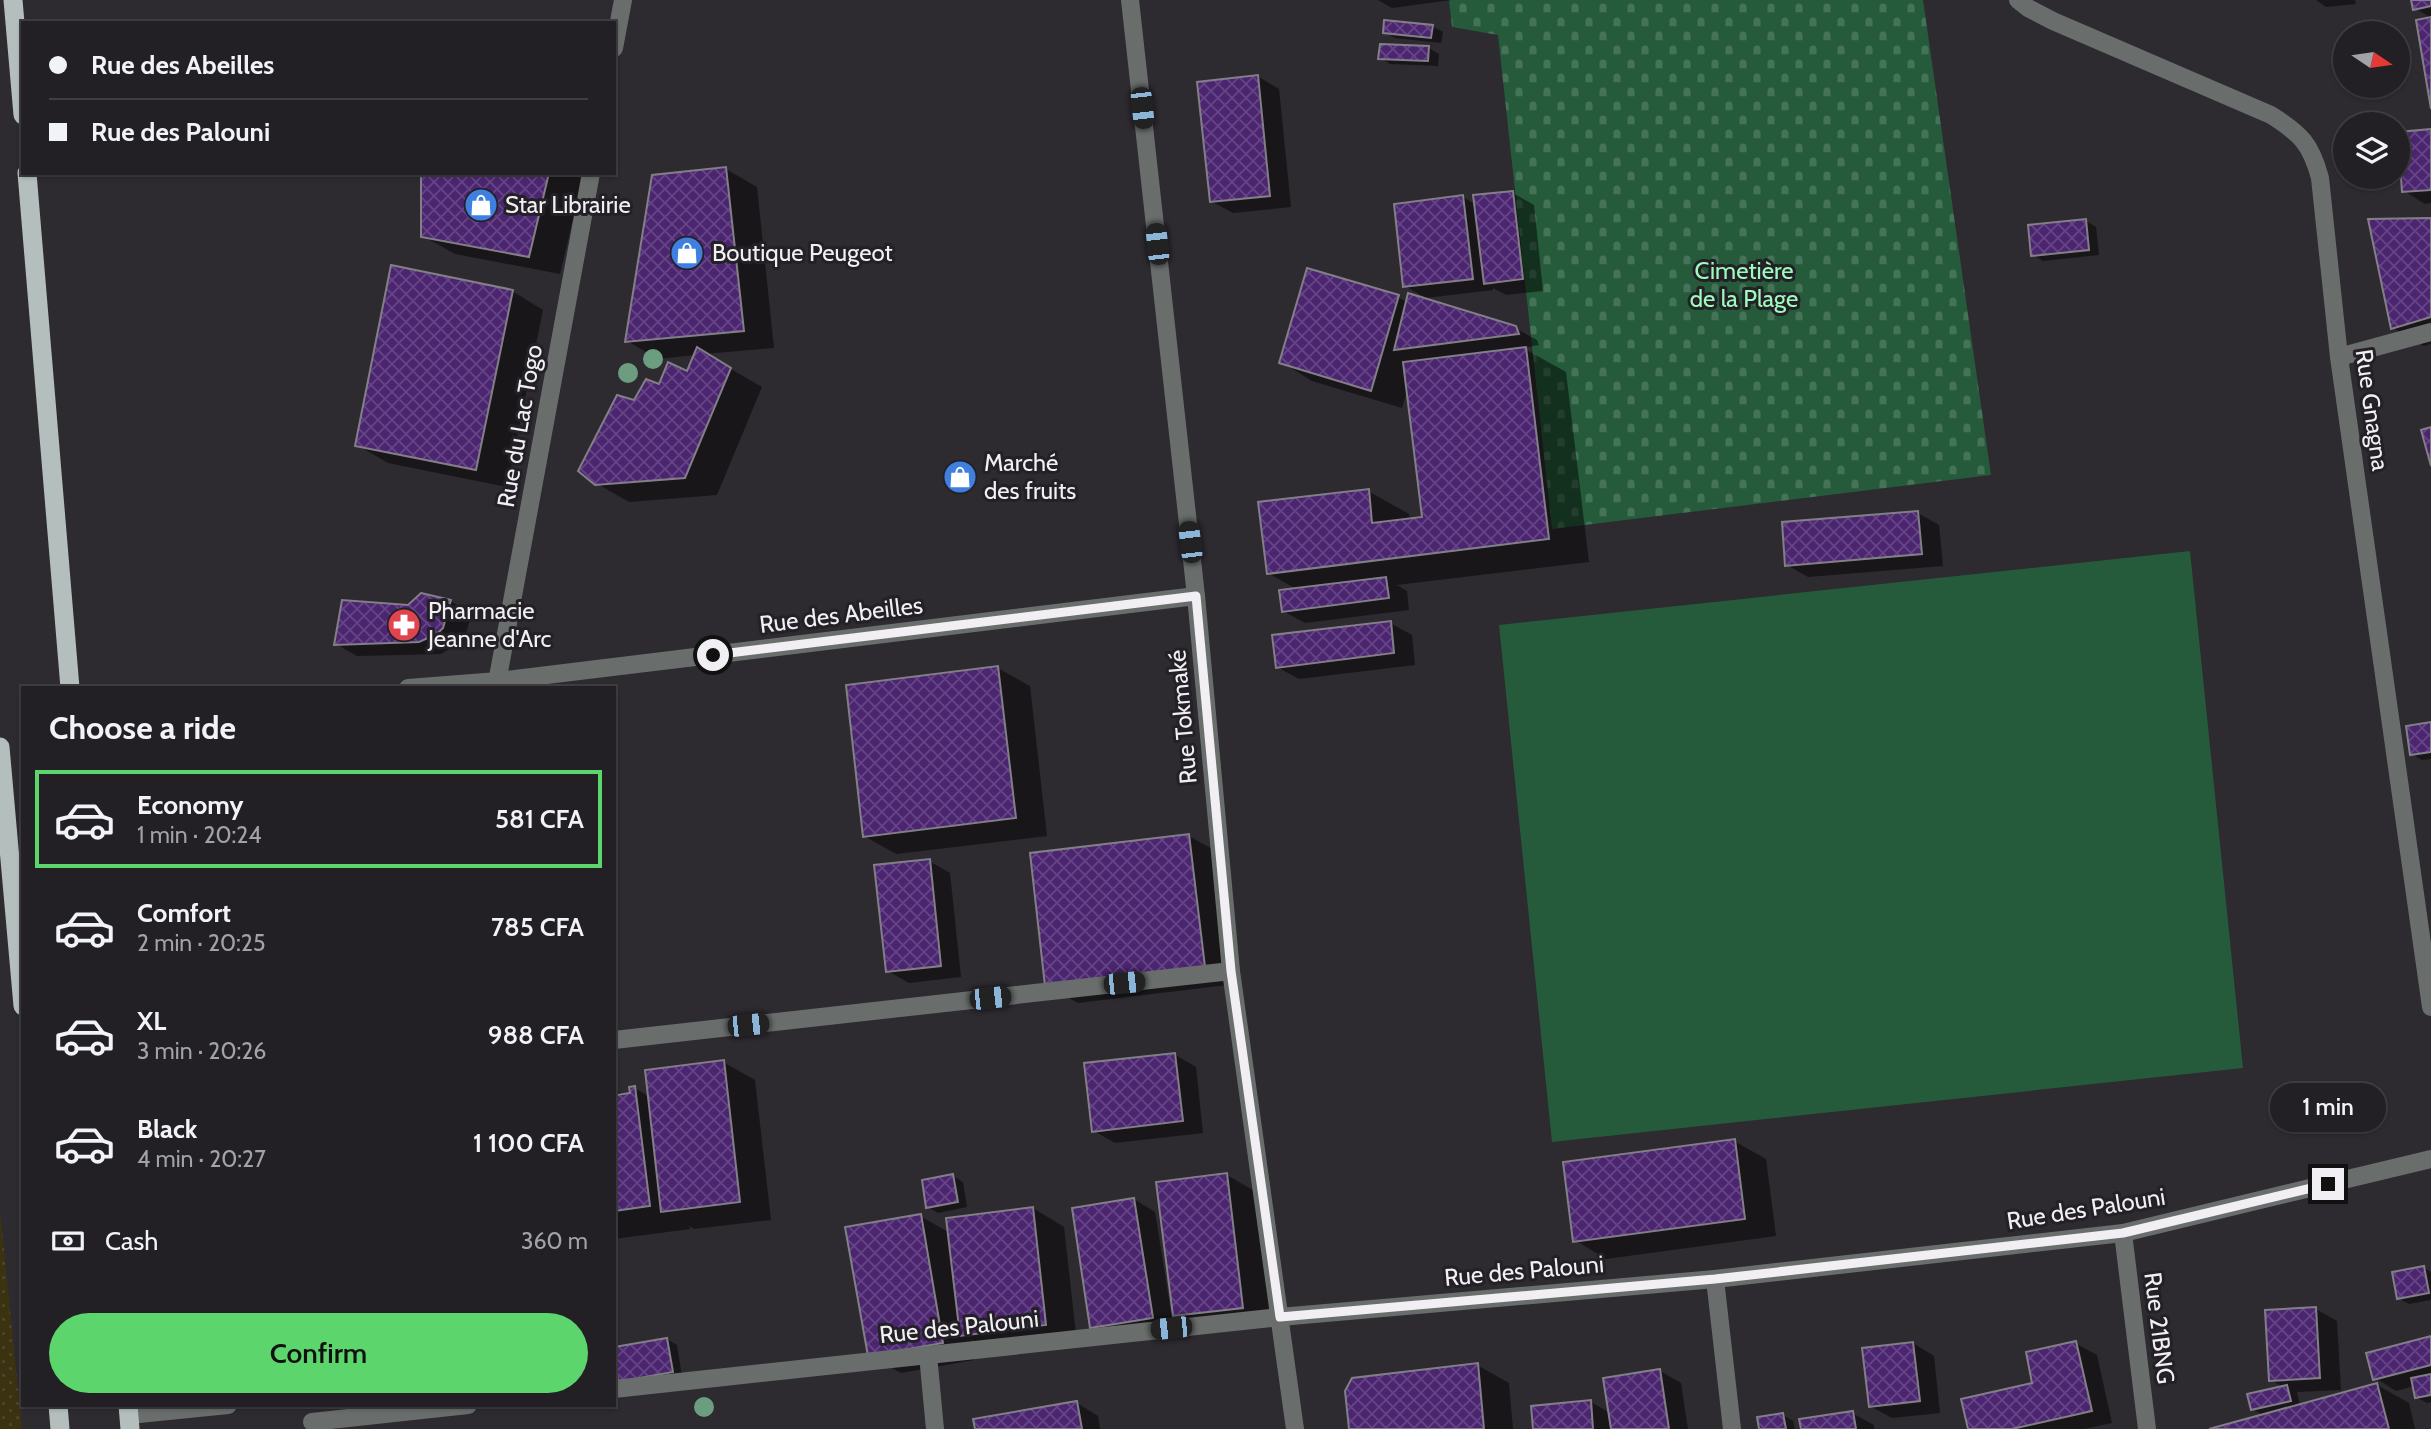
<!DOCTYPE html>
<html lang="en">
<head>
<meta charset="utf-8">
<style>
  body { margin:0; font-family:Cabin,sans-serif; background:#2a282c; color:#f1f3f6; height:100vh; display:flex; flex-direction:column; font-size:26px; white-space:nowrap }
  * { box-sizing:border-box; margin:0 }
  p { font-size:23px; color:#a2a3a6 }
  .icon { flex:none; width:38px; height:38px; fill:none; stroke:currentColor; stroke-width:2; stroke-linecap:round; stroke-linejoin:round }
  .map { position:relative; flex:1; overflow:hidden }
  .panel { position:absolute; left:21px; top:686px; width:595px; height:721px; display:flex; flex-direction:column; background:#222024; border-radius:0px; box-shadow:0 2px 5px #0004,0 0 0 2px #3f3e41 }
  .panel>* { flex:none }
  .top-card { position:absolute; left:21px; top:21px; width:595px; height:154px; border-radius:0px; box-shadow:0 2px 5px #0004,0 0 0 2px #3f3e41; display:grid; align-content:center; height:154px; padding:0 28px; background:#222024 }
  .needle { width:46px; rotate:103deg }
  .fabs { position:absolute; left:2333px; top:21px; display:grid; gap:14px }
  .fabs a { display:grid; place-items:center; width:77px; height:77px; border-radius:50%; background:#222024; box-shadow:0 2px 5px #0004,0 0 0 2px #3f3e41; font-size:35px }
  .end { position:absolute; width:32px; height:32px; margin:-16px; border:9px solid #f1eff3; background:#111; box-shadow:0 0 0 4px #111 }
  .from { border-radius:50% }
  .bubble { position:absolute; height:49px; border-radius:24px; background:#222024; box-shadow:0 2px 5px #0004,0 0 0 2px #3f3e41; font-size:23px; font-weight:600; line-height:49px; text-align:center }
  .car { position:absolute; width:21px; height:42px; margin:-21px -10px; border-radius:9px; box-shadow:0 0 5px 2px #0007; background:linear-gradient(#222 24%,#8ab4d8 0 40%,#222 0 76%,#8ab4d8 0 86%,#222 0) }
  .top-card b { display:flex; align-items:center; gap:24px; height:66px; font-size:26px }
  .top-card b+b { border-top:2px solid #3f3e41 }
  .top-card i { width:18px; height:18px; background:#f1f3f6 }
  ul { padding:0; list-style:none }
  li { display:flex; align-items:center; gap:21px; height:98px; margin:0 14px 10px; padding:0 14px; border:4px solid transparent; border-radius:0px }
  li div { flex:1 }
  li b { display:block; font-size:26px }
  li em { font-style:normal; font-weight:600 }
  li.on { border-color:#5dd56d }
  li>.icon { width:63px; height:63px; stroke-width:1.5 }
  h2 { padding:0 28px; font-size:32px; line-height:84px }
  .pay { display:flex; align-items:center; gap:18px; height:77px; padding:0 28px; font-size:26px }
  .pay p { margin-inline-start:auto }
  .primary-button { display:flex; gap:14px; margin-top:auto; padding:14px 28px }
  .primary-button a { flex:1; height:80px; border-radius:42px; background:#5dd56d; color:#111; font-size:28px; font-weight:600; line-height:80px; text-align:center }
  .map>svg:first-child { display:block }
  .sand { fill:url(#sand-dots) }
  .cemetery { fill:url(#cemetery-stones) }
  .garden { fill:#255b3a }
  .shadow { fill:#0007 }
  .building { fill:url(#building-cross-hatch); stroke:#827f87; stroke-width:2 }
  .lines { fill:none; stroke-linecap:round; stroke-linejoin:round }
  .service { stroke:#696e6d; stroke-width:18 }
  .minor { stroke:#696e6d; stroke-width:18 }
  .trunk { stroke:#b4bebc; stroke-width:19 }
  .tree { fill:#6b9d7e }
  .route { stroke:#f1eff3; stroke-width:9 }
  .labels { text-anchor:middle; stroke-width:6; stroke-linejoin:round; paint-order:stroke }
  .poi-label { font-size:24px; fill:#f1eff3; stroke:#232026; text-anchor:start }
  .park-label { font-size:24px; fill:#9dfbbd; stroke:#232026 }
  .street-label { font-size:24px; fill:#f1eff3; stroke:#232026 }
</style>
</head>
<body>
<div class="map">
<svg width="2431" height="1429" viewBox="0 0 2431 1429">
  <defs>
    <pattern id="sand-dots" width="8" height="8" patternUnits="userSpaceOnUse" patternTransform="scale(1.75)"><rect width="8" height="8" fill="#3b3212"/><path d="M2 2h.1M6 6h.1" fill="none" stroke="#4e4629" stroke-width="1.8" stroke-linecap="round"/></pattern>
    <pattern id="cemetery-stones" width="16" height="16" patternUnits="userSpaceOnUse" patternTransform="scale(1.75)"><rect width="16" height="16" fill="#255b3a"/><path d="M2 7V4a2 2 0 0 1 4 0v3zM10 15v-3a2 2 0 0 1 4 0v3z" fill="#457357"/></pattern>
    <pattern id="building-cross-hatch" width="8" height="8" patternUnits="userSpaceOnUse" patternTransform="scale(1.75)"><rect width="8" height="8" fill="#4b2570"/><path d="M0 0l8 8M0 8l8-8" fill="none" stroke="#654585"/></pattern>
  </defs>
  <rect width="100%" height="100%" fill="#2d2a30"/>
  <path class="sand" d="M0,1210L22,1429H0Z"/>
  <path class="cemetery" d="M1449,0H1923L1991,475L1552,529L1498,35L1452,27Z"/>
  <path class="garden" d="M2190,551L2243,1068L1552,1142L1499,625Z"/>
  <g class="shadow">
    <path d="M1378,0H1452L1392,8Z"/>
    <path d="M2316,0H2355L2356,4L2326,7Z"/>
    <path d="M2413,0H2431V18L2415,8Z"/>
    <path d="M1432,26L1443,32L1441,43L1395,38L1385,32Z"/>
    <path d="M1429,48L1439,54L1438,66L1390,64L1380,58Z"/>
    <path d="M1257,76L1279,89L1291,207L1233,213L1211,201Z"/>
    <path d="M2431,131V203L2425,204L2404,191Z"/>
    <path d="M726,169L757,187L774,348L705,354L762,387L717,495L629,502L596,483L635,403L660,386L688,373L695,355L658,359L627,341Z"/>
    <path d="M423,173H584L560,274L455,254L423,236Z"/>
    <path d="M1513,193L1534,205L1543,291L1506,295L1493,288V290L1426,298L1405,286L1463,197L1476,205Z"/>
    <path d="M2431,219V344L2424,346L2393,328Z"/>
    <path d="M2086,221L2096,227L2099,255L2043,261L2033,255Z"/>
    <path d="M512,291L543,310L507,487L388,463L357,445Z"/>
    <path d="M1398,297L1407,302L1515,328L1537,340L1539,345L1523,348L1566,372L1589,562L1397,585L1407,591L1409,610L1305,623L1283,611L1298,590L1268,573L1368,491L1409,514L1410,520L1424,519L1408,388L1402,408L1312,381L1281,362Z"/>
    <path d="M1918,513L1939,525L1943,566L1808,577L1787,565Z"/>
    <path d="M450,601L472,613L464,640L441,654L357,656L336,644L409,607Z"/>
    <path d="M1390,623L1412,635L1415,665L1299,679L1277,667Z"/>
    <path d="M998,668L1030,686L1047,836L896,854L864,836Z"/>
    <path d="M2431,724V759L2422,760L2412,754Z"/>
    <path d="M1189,836L1221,854L1235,984L1078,1003L1047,985Z"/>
    <path d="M929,861L950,873L961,977L909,983L888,971Z"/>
    <path d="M1174,1054L1196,1067L1203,1133L1115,1143L1094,1131Z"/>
    <path d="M723,1062L755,1080L771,1220L694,1229L689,1226L690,1229L614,1239V1089L626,1096L632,1095L634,1088L650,1097Z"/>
    <path d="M1734,1141L1766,1159L1776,1236L1606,1259L1575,1240Z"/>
    <path d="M1227,1175L1258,1193L1274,1326L1206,1334L1171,1313L1173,1330L1113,1340L1092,1327L1134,1199L1155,1212L1171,1312H1174Z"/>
    <path d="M953,1176L963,1182L967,1207L938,1213L928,1207Z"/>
    <path d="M1033,1208L1064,1227L1077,1343L993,1353L971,1340L974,1360L901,1373L869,1355L920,1216L950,1233Z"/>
    <path d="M2424,1268L2431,1272V1300L2409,1304L2398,1298Z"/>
    <path d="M2316,1309L2337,1321L2341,1390L2297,1392L2300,1406L2377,1385L2409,1403L2415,1429H2216L2264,1416L2253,1409L2283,1387L2271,1380Z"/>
    <path d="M2431,1338V1402L2427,1403L2416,1397L2414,1386L2396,1391L2375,1378Z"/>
    <path d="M667,1339L677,1345L682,1377L619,1381L614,1349Z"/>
    <path d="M1913,1343L1934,1356L1940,1413L1892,1418L1870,1406Z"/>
    <path d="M2075,1343L2097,1355L2112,1423L2084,1429H1969L2034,1384Z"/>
    <path d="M1477,1365L1509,1383L1513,1429H1351Z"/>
    <path d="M1660,1371L1681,1383L1688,1429H1535L1591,1402L1610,1413Z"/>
    <path d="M1077,1403L1098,1416L1100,1429H977Z"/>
    <path d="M1852,1413L1874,1425V1429H1802Z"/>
    <path d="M1783,1415L1793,1421L1795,1429H1760Z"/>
  </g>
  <g class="building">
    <path d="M2411,0H2431V6L2413,10Z"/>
    <path d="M2431,17V109L2416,20Z"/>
    <path d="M1384,20L1433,25L1431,38L1383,33Z"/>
    <path d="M1380,44L1429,46L1428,61L1378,59Z"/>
    <path d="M1258,75L1270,196L1210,202L1197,82Z"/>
    <path d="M2431,129V190L2402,192L2398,132Z"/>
    <path d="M726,167L744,331L625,342L652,175Z"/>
    <path d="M421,173H549L529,257L421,237Z"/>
    <path d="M1513,191L1523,279L1484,284L1473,195Z"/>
    <path d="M1463,195L1473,279L1403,287L1394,204Z"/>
    <path d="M2431,218V317L2391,329L2368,219Z"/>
    <path d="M2086,219L2089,250L2031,256L2028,225Z"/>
    <path d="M391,265L513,290L476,470L355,446Z"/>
    <path d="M1307,268L1399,295L1371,391L1279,363Z"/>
    <path d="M1408,293L1516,326L1519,334L1394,350Z"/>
    <path d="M697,347L731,368L685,478L595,485L578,471L617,395L634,400L646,379L659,384L668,362L687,371Z"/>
    <path d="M1526,347L1549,539L1267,574L1258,502L1369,489L1372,523L1422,517L1403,362Z"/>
    <path d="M2431,427V466L2421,430Z"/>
    <path d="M1918,511L1922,554L1785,566L1782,522Z"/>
    <path d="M1386,577L1389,598L1282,612L1279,590Z"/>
    <path d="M421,593L451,600L443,628L437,634L419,642L334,645L342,600L408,605Z"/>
    <path d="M1391,621L1394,653L1276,668L1272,635Z"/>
    <path d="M998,666L1016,818L863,837L846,685Z"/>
    <path d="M2431,722V752L2410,755L2406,726Z"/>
    <path d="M1189,834L1205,967L1045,986L1030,853Z"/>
    <path d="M930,859L941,966L886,972L874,865Z"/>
    <path d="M1175,1053L1183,1121L1092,1132L1084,1063Z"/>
    <path d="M724,1060L740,1202L661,1212L645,1070Z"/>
    <path d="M635,1086L650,1206L614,1211V1087L617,1095L630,1093L629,1087Z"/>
    <path d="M1735,1139L1745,1219L1573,1242L1563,1162Z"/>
    <path d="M1227,1173L1243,1308L1173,1316L1156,1182Z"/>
    <path d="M953,1174L958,1202L926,1208L922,1180Z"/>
    <path d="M1134,1198L1153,1318L1090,1328L1072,1208Z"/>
    <path d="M1033,1207L1046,1325L960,1336L946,1218Z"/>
    <path d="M921,1214L943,1343L868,1356L845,1227Z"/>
    <path d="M2424,1266L2429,1293L2397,1299L2392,1272Z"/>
    <path d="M2316,1307L2320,1378L2269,1381L2265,1310Z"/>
    <path d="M2431,1336V1365L2373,1380L2366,1353Z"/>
    <path d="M667,1338L673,1372L618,1382L614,1347Z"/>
    <path d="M2076,1341L2092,1411L2012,1429H1968L1961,1399L2032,1383L2026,1352Z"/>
    <path d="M1913,1342L1920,1401L1869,1407L1862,1348Z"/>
    <path d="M1478,1363L1484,1429H1349L1345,1391L1352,1378Z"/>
    <path d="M1660,1369L1669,1429H1611L1603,1378Z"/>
    <path d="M2431,1374V1395L2415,1398L2411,1378Z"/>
    <path d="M2377,1383L2389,1429H2209Z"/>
    <path d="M2287,1385L2291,1401L2251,1410L2247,1394Z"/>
    <path d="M1591,1400L1593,1429H1533L1531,1406Z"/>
    <path d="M1077,1401L1082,1429H975L973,1419Z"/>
    <path d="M1853,1411L1856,1429H1801L1799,1419Z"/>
    <path d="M1783,1413L1786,1429H1759L1757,1417Z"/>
  </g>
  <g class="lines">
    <path class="service" d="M129,1415L228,1405"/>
    <g class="minor">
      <path d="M1130,0L1196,596L1231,971L1295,1429"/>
      <path d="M2018,0L2028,8L2053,21L2271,115C2301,134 2311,144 2320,178L2339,357L2431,1007"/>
      <path d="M614,48L623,0"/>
      <path d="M2339,357L2431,332"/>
      <path d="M408,688L498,681L1196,596"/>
      <path d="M496,688L591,173"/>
      <path d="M614,1040L1231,971"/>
      <path d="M2123,1233L2147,1429"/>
      <path d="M1715,1279L1732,1429"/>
      <path d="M928,1355L935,1429"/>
      <path d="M614,1389L1280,1317L1715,1279L2123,1233L2431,1159"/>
      <path d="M312,1422L468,1405"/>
    </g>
    <g class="trunk">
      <path d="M13,0L23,115"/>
      <path d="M27,173L70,688"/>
      <path d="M0,747L23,1006"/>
      <path d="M58,1405L60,1429"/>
      <path d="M128,1405L130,1429"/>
    </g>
  </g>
  <g class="tree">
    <circle cx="653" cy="359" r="10"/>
    <circle cx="628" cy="373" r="10"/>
    <circle cx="704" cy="1407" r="10"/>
  </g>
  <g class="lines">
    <path class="route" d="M713,655L1196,596L1231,971L1280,1317L1715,1279L2123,1233L2328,1184"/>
  </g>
  <defs>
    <symbol id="shop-disc" viewBox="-11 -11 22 22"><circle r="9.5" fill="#3f7fe0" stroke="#232026"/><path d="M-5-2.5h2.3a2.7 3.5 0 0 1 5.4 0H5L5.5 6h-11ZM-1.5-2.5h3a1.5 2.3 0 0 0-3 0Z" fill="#fff"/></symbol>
    <symbol id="pharmacy-disc" viewBox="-11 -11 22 22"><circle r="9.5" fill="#e0444e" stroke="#232026"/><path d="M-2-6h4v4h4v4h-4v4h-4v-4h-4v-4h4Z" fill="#fff"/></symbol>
  </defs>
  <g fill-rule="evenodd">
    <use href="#shop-disc" x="462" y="186" width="38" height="38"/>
    <use href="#shop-disc" x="668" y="234" width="38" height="38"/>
    <use href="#shop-disc" x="941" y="458" width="38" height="38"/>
    <use href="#pharmacy-disc" x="385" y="606" width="38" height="38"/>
  </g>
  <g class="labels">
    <g class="poi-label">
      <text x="505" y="213">Star Librairie</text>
      <text x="712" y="261">Boutique Peugeot</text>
      <text x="984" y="471">Marché<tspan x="984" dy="28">des fruits</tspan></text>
      <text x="428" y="619">Pharmacie<tspan x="428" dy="28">Jeanne d'Arc</tspan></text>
    </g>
    <g class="park-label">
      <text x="1744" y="279">Cimetière<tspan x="1744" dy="28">de la Plage</tspan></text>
    </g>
    <g class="street-label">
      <text transform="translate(2372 410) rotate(82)" y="8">Rue Gnagna</text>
      <text transform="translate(520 426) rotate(-80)" y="8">Rue du Lac Togo</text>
      <text transform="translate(841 615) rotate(-7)" y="8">Rue des Abeilles</text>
      <text transform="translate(1183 717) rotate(-95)" y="8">Rue Tokmaké</text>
      <text transform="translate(2086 1209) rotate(-9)" y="8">Rue des Palouni</text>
      <text transform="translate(1524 1271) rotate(-5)" y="8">Rue des Palouni</text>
      <text transform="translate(959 1327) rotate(-6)" y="8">Rue des Palouni</text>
      <text transform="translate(2159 1328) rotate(83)" y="8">Rue 21BNG</text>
    </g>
  </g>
</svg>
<div class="fabs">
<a><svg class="needle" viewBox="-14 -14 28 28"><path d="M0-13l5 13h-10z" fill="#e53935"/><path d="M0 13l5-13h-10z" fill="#a2a3a6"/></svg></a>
<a><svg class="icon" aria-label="layers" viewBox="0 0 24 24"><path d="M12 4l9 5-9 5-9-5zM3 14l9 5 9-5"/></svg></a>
</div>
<i class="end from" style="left:713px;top:655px"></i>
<i class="end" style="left:2328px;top:1184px"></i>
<div class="bubble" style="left:2270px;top:1083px;width:116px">1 min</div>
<i class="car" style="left:1142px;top:108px;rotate:174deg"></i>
<i class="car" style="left:1157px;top:244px;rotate:354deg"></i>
<i class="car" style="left:1190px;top:542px;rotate:353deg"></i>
<i class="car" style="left:1124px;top:983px;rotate:84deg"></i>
<i class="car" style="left:990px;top:998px;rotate:84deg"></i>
<i class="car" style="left:748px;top:1025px;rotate:84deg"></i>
<i class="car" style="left:1171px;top:1328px;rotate:264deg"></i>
<div class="top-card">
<b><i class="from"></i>Rue des Abeilles</b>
<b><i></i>Rue des Palouni</b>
</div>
<section class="panel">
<h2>Choose a ride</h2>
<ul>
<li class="on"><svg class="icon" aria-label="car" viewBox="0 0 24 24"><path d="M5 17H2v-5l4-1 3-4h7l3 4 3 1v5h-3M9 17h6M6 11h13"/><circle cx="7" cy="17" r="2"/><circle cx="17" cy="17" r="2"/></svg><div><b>Economy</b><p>1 min · 20:24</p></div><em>581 CFA</em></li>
<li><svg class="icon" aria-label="car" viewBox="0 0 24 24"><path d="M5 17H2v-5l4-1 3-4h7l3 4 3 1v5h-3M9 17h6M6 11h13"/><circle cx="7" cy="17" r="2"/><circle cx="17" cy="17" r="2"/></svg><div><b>Comfort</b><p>2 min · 20:25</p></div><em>785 CFA</em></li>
<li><svg class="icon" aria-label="car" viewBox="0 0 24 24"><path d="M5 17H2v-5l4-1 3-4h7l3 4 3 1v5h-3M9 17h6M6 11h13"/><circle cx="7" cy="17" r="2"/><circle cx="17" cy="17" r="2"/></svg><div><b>XL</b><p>3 min · 20:26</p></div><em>988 CFA</em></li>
<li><svg class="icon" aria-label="car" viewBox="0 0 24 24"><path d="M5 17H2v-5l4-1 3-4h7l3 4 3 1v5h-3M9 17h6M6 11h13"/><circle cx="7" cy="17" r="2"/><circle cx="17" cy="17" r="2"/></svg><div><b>Black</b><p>4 min · 20:27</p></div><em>1 100 CFA</em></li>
</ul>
<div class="pay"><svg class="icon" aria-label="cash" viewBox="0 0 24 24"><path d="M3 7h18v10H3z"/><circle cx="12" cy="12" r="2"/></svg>Cash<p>360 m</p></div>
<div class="primary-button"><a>Confirm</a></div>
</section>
</div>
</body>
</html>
